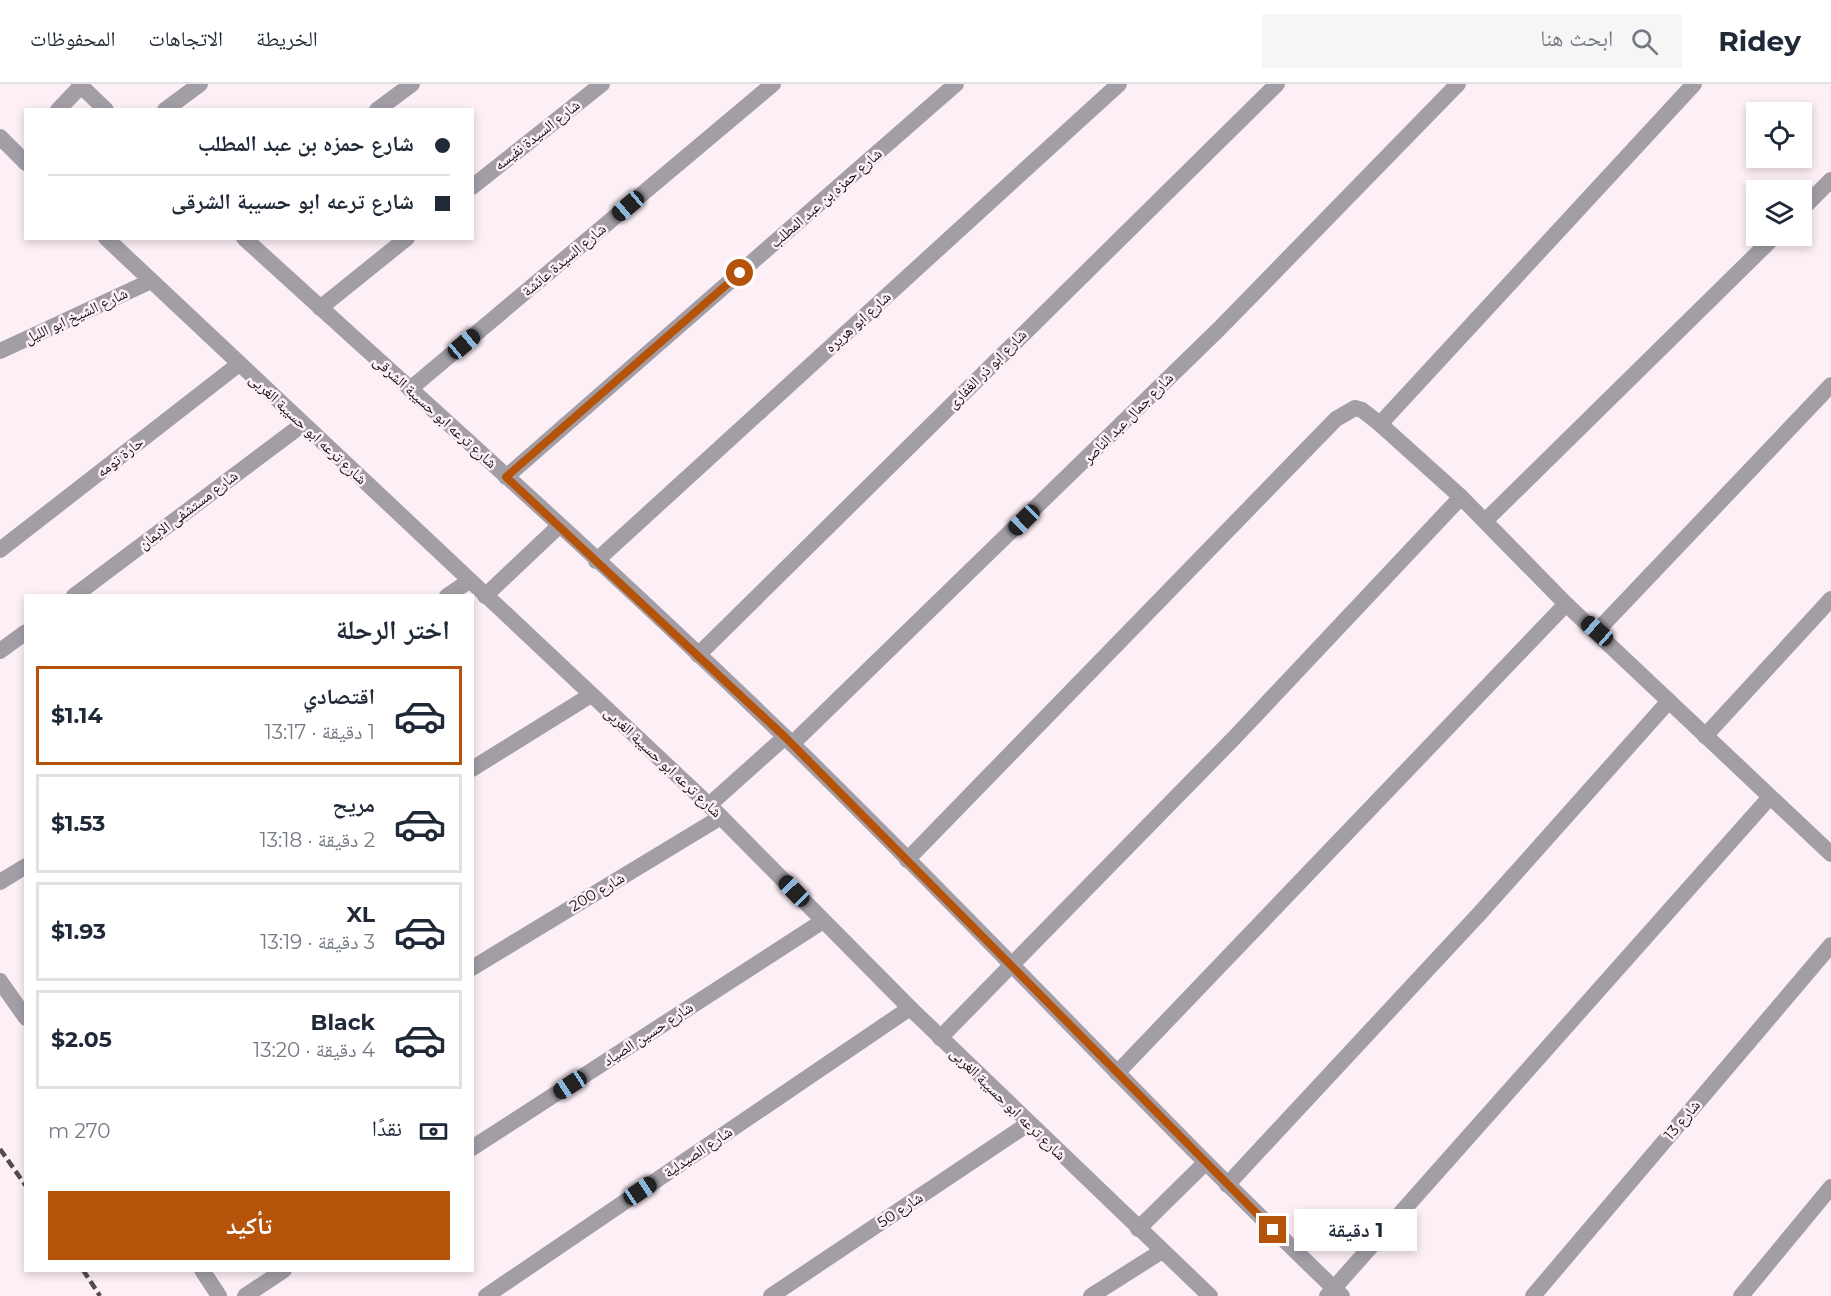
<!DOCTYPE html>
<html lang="ar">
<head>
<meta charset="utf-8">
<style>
  body { margin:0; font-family:Montserrat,"Noto Naskh Arabic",sans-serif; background:#f6f6f7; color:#1f2937; direction:rtl; height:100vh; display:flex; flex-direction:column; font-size:22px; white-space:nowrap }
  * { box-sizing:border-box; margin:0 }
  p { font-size:20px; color:#747a83 }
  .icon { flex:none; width:33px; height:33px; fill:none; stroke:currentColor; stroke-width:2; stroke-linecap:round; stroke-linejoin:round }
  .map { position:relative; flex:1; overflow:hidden; direction:ltr }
  .sheet { position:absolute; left:24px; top:510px; width:450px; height:678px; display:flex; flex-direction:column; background:#fff; border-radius:0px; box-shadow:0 3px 9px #0003; direction:rtl }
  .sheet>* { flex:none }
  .top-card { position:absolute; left:24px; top:24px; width:450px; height:132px; border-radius:0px; box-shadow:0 3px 9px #0003; direction:rtl; display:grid; align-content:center; height:132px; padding:0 24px; background:#fff }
  .buttons { position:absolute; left:1746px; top:18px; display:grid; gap:12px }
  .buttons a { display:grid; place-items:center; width:66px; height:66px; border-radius:0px; background:#fff; box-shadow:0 3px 9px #0003; font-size:30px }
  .end { position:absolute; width:27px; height:27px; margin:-14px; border:8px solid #b45309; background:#fff; box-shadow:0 0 0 3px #fff }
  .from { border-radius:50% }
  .bubble { position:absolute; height:42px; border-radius:0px; background:#fff; box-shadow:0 3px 9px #0003; font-size:20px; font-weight:700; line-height:42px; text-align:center; direction:rtl }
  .car { position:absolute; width:18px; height:36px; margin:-18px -9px; border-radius:8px; box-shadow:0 0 4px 2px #0007; background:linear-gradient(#222 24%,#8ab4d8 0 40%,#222 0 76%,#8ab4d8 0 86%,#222 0) }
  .top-card b { display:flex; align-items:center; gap:21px; height:57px; font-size:22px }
  .top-card b+b { border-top:2px solid #e0e1e3 }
  .top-card i { width:15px; height:15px; background:#1f2937 }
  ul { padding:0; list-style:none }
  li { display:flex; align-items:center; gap:18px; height:99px; margin:0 12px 9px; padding:0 12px; border:3px solid #e0e1e3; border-radius:0px }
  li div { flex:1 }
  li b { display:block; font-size:22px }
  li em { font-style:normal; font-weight:700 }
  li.active { border-color:#b45309 }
  li>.icon { width:54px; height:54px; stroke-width:1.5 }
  h2 { padding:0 24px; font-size:27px; line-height:72px }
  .pay { display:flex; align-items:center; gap:15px; height:66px; padding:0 24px; font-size:22px }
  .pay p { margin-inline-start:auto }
  .primary-button { display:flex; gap:12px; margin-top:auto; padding:12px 24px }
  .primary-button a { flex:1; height:69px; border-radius:0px; background:#b45309; color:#fff; font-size:24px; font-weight:700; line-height:69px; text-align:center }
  header { display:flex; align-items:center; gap:36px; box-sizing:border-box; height:84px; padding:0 30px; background:#fff; border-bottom:2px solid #e0e1e3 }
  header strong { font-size:28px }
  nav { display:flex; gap:33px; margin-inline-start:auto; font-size:21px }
  .search { width:420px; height:54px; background:#f6f6f7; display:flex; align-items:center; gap:15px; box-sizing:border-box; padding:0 21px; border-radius:0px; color:#747a83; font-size:22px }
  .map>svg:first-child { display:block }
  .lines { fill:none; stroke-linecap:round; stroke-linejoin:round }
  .minor { stroke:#a39ea6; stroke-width:16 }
  .tertiary { stroke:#a39ea6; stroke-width:16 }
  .rail { stroke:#534b4f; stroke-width:4.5; stroke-dasharray:9 4.5; stroke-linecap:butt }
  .route { stroke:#b45309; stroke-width:8 }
  .labels { text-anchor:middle; stroke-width:5; stroke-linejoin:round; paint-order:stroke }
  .street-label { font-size:15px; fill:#160f13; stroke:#fceff6 }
</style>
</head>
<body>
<header>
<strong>Ridey</strong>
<div class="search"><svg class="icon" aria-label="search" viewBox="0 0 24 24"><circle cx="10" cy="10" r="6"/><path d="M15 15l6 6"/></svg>ابحث هنا</div>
<nav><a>الخريطة</a><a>الاتجاهات</a><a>المحفوظات</a></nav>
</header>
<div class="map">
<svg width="1831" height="1212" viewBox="0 0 1831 1212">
  <rect width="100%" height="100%" fill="#fceff6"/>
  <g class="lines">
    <g class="minor">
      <path d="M79,0L106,26"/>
      <path d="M58,26L81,2"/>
      <path d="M165,26L200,0"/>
      <path d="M377,26L412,0"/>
      <path d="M472,103L602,0"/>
      <path d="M1802,125L1831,96"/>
      <path d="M244,154C425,319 609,482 785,653C973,836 1152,1030 1342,1212"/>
      <path d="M320,224L407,154"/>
      <path d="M0,267L151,197"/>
      <path d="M410,305L773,0"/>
      <path d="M1380,340L1694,0"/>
      <path d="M506,393L956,0"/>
      <path d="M1485,437L1775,152"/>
      <path d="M0,466L239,280"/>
      <path d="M596,477L1119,0"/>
      <path d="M74,512L303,340"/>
      <path d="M447,512L469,497"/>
      <path d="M485,512L559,442"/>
      <path d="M1597,547L1831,301"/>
      <path d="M0,567L26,548"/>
      <path d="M698,571L1277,0"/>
      <path d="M1705,652L1831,515"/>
      <path d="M792,660L1219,245L1458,0"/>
      <path d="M472,685L591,611"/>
      <path d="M709,721L785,653"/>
      <path d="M907,776L1336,335L1355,324L1362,326L1380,340L1461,413L1566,520L1831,770"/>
      <path d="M0,798L26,782"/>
      <path d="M472,884L721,733"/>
      <path d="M940,954L1235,653L1461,413"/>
      <path d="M1117,989L1566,520"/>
      <path d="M472,1064L823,837"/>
      <path d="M1227,1101L1480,829L1669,617"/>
      <path d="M245,1212L284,1186"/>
      <path d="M486,1212L910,924"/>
      <path d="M771,1212L1028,1040"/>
      <path d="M1091,1212L1162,1167"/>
      <path d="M1327,1212L1770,713"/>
      <path d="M1533,1212L1831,861"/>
      <path d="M1741,1212L1831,1103"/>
    </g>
    <g class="tertiary">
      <path d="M0,53L26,79"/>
      <path d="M106,154L709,721L910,924L1210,1212"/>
      <path d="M0,897L26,934"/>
      <path d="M1138,1145L1205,1079"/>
      <path d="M202,1186L219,1212"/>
    </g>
    <g class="rail">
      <path d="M0,1065L26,1102"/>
      <path d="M83,1186L100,1212"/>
    </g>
  </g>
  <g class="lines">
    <path class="route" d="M740,189L506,393L785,653L1273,1146"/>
  </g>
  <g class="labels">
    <g class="street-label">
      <text transform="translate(537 51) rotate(-38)" y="5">شارع السيدة نفيسه</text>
      <text transform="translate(826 114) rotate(-41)" y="5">شارع حمزه بن عبد المطلب</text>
      <text transform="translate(564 176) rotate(-40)" y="5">شارع السيدة عائشة</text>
      <text transform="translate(76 232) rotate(-25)" y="5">شارع الشيخ ابو الليل</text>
      <text transform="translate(858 238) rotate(-42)" y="5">شارع ابو هريره</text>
      <text transform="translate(987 285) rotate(-45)" y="5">شارع ابو ذر الغفارى</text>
      <text transform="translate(435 328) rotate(42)" y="5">شارع ترعه ابو حسيبة الشرقى</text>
      <text transform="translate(1128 334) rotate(-45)" y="5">شارع جمال عبد الناصر</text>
      <text transform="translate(308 345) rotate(43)" y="5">شارع ترعه ابو حسيبة الغربى</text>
      <text transform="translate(120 373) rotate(-38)" y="5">حارة تومه</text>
      <text transform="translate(188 426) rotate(-37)" y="5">شارع مستشفى الايمان</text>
      <text transform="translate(663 678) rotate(43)" y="5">شارع ترعه ابو حسيبة الغربى</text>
      <text transform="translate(597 808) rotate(-31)" y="5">شارع 200</text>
      <text transform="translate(648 950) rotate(-33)" y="5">شارع حسين الصياد</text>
      <text transform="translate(1008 1020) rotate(44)" y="5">شارع ترعه ابو حسيبة الغربى</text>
      <text transform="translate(1682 1036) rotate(-50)" y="5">شارع 13</text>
      <text transform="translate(698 1068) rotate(-34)" y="5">شارع الصيدلية</text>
      <text transform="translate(900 1126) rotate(-34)" y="5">شارع 50</text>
    </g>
  </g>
</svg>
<div class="buttons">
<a><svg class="icon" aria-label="locate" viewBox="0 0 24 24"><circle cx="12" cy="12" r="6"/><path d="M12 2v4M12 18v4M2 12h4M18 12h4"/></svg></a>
<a><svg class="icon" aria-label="layers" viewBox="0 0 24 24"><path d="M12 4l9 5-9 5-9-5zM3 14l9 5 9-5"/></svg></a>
</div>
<i class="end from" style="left:740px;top:189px"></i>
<i class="end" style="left:1273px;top:1146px"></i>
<div class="bubble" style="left:1294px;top:1125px;width:123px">1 دقيقة</div>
<i class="car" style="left:628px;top:122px;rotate:230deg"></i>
<i class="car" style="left:464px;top:260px;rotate:50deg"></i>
<i class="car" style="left:1024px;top:436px;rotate:226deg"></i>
<i class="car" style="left:1597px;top:547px;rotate:311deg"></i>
<i class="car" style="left:794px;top:807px;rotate:316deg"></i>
<i class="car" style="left:570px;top:1001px;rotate:237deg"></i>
<i class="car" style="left:640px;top:1107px;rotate:56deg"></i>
<div class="top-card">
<b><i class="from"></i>شارع حمزه بن عبد المطلب</b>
<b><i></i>شارع ترعه ابو حسيبة الشرقى</b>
</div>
<section class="sheet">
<h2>اختر الرحلة</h2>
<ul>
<li class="active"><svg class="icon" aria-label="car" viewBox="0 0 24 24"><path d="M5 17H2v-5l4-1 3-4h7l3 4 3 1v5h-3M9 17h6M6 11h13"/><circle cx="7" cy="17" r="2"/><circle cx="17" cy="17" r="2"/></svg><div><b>اقتصادي</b><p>1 دقيقة · 13:17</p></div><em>$1.14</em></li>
<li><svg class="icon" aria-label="car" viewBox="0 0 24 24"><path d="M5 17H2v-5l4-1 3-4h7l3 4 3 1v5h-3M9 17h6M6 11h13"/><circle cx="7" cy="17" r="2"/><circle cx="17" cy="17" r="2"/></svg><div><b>مريح</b><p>2 دقيقة · 13:18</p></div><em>$1.53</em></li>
<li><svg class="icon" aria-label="car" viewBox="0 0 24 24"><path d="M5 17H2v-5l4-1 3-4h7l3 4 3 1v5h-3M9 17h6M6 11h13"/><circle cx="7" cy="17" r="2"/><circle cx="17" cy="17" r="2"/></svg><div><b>XL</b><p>3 دقيقة · 13:19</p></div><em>$1.93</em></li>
<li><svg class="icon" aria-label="car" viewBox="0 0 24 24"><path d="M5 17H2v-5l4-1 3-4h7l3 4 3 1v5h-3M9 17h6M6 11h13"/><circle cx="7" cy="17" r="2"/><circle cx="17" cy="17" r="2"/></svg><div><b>Black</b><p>4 دقيقة · 13:20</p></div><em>$2.05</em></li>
</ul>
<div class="pay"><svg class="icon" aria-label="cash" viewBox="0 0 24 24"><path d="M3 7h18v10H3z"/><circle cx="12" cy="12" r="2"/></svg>نقدًا<p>270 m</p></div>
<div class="primary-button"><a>تأكيد</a></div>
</section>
</div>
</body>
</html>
